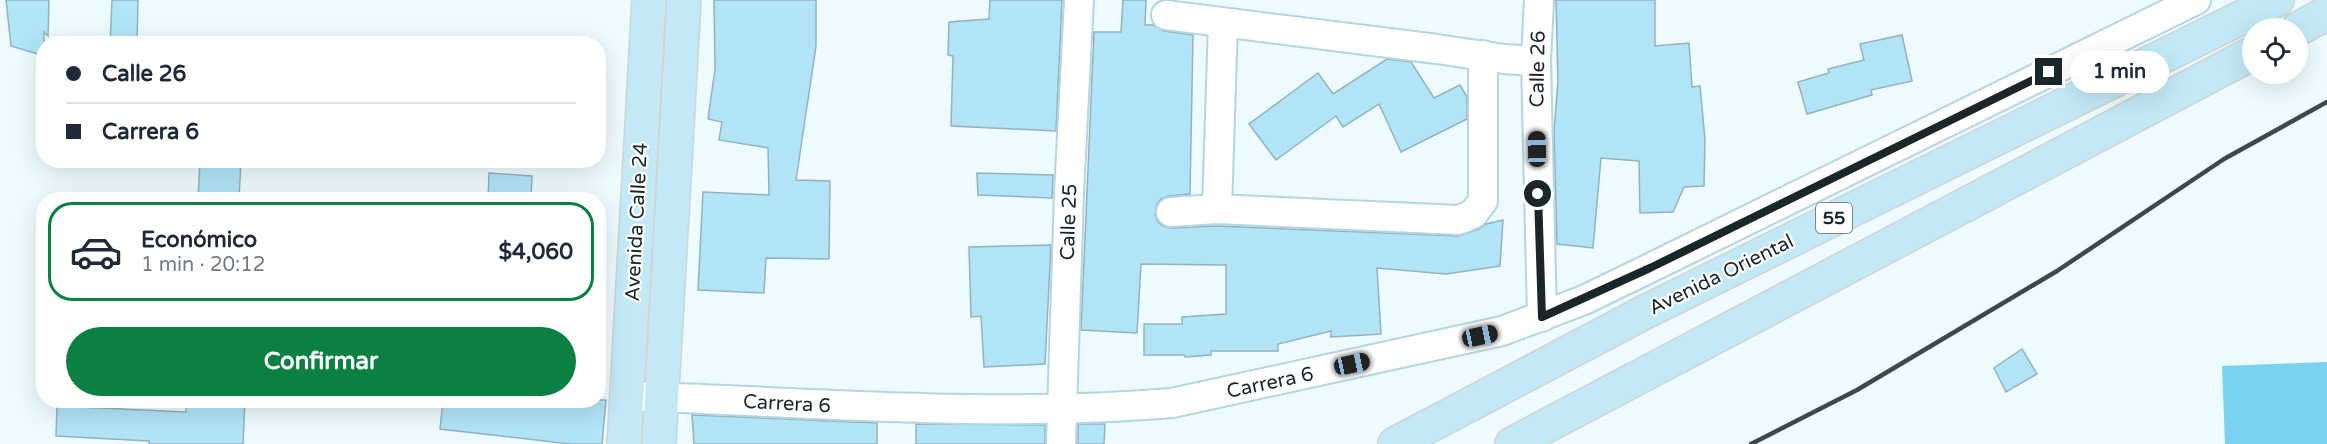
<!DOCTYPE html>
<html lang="es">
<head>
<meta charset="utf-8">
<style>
  body { margin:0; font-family:"Varela Round",sans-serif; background:#f6f6f7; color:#1f2937; height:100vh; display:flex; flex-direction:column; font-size:22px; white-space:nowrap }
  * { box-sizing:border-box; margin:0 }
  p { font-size:20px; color:#747a83 }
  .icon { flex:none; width:33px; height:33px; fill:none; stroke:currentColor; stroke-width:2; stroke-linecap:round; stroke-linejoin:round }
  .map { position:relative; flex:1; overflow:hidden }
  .details { position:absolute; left:36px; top:192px; width:570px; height:216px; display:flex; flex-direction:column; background:#fff; border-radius:24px; box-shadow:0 6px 24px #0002 }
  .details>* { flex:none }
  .banner { position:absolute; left:36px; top:36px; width:570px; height:132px; border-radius:24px; box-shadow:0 6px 24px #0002; display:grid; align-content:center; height:132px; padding:0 30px; background:#fff }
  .controls { position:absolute; left:2242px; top:18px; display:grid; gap:12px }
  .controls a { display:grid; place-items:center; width:66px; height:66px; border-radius:50%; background:#fff; box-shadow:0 6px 24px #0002; font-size:30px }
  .end { position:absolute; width:27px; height:27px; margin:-14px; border:8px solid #1a262a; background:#fff; box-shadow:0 0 0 3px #fff }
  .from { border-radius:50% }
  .bubble { position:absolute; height:42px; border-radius:21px; background:#fff; box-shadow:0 6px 24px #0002; font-size:20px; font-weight:800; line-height:42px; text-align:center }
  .car { position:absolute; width:18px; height:36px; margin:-18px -9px; border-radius:8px; box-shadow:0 0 4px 2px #0007; background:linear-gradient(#222 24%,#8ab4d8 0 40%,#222 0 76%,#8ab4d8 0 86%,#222 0) }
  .banner b { display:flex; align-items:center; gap:21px; height:57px; font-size:22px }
  .banner b+b { border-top:2px solid #e0e1e3 }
  .banner i { width:15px; height:15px; background:#1f2937 }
  ul { padding:10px 0 0; list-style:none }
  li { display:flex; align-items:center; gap:18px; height:99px; margin:0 12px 9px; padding:0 18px; border:3px solid #e0e1e3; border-radius:24px }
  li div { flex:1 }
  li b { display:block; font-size:22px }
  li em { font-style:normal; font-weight:800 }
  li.current { border-color:#0b8043 }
  li>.icon { width:54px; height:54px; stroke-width:1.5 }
  .button { display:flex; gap:12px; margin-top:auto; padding:12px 30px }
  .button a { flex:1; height:69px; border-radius:36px; background:#0b8043; color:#fff; font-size:24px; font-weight:800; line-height:69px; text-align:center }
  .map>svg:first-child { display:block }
  .green { fill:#7ad2f0 }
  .building { fill:#b1e4f7; stroke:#94b2be; stroke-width:1.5 }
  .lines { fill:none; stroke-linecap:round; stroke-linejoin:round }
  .minor-casing { stroke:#b5d5e0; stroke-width:32 }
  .major-casing { stroke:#d1d4d4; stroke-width:36 }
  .minor { stroke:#fff; stroke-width:28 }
  .major { stroke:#c3e9f7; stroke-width:33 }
  .rail { stroke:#3b484c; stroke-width:4.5 }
  .route { stroke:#1a262a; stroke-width:8 }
  .labels { text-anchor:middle; stroke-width:4.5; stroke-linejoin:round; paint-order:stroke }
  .shield { fill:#fff; stroke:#5f676a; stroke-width:1.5 }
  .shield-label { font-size:18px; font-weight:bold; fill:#1a262a }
  .street-label { font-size:20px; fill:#1a262a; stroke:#fff }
</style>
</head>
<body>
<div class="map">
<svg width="2327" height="444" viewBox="0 0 2327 444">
  <rect width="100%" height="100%" fill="#edfafe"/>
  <path class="green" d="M2327,362V444H2225L2222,366Z"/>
  <g class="building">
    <path d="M6,0H49L48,36L44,32V56L11,46Z"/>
    <path d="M112,0H138L137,44H110Z"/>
    <path d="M714,0H816V46L796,180L830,181L829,259L766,258L764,293L698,290L703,192L769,195L768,148L719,140L722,122L708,119L715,69Z"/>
    <path d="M990,0H1062L1056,131L951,126L953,56L948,55L949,22L989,19Z"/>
    <path d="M1123,0H1146L1145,25H1153L1164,31L1193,35L1190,194L1169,196L1161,199L1157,204L1155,214L1158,222L1163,226L1172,228L1217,226L1458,236L1479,229L1486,224L1503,220L1500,266L1446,274L1377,268L1381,334L1331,337V331L1278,344V351H1211V355L1185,357L1184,355H1144V324H1182V317L1226,314V265L1141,264L1137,333L1081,330L1094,32H1121Z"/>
    <path d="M1556,0H1655V46L1689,43L1692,87L1700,86L1705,140L1704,186L1684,187L1673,212L1640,213L1639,161L1601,158L1593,248L1557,244L1554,132L1558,81Z"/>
    <path d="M1902,35L1912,81L1871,90L1872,95L1807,114L1798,82L1829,73L1828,69L1864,60L1860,44Z"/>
    <path d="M1387,59L1411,62L1434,98L1460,85L1467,97V119L1401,152L1379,104L1343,127L1336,116L1276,160L1249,124L1318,73L1333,94Z"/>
    <path d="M200,160H241L239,200H198Z"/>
    <path d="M489,173L532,176L531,200H488Z"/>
    <path d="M977,173L1053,175L1052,198L978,195Z"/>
    <path d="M1051,245L1045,364L984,367L981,316L971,317L969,247Z"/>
    <path d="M2022,349L2037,374L2006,392L1994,368Z"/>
    <path d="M186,400H245L243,444H149V441L56,436L57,406L186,412Z"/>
    <path d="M443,400H606L602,444H571L440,429Z"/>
    <path d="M692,415L877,423V444H694Z"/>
    <path d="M916,424L1045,425V444H916Z"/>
    <path d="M1078,424H1105L1104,444H1078Z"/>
  </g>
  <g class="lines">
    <defs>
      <g id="minor">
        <path d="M1539,0L1536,61L1542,317"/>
        <path d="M1166,15L1437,49L1504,59L1536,61"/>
        <path d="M1217,209L1223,23"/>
        <path d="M1171,212L1217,209L1459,220L1473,214L1483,201V55"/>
        <path d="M626,396C808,402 990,418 1172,403L1502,331L1584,300L1650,268L2196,0"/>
        <path d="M1061,444L1069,193L1079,0"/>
      </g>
      <g id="major">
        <path d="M2298,29L2327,13"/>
        <path d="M624,444L649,0"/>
        <path d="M659,444L684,0"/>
        <path d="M1395,444L1647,311L2277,0"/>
        <path d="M1512,444L2253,53"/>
      </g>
    </defs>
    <use href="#minor" class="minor-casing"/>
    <use href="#major" class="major-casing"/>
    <use href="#minor" class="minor"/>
    <use href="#major" class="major"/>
    <path class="rail" d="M1751,444L1857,390L2057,271L2224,159L2327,102"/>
  </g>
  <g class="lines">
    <path class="route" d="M1538,194L1542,317L1650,268L2049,72"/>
  </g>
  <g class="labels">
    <rect class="shield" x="1816" y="203" width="36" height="30" rx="4.5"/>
    <g class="shield-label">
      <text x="1834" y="224">55</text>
    </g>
    <g class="street-label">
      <text transform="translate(1537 69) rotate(-89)" y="7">Calle 26</text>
      <text transform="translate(636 222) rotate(-87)" y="7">Avenida Calle 24</text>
      <text transform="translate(1068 222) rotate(-88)" y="7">Calle 25</text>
      <text transform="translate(1721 274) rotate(-26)" y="7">Avenida Oriental</text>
      <text transform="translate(1270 382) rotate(-12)" y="7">Carrera 6</text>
      <text transform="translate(787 403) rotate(3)" y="7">Carrera 6</text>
    </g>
  </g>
</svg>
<div class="controls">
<a><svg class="icon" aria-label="locate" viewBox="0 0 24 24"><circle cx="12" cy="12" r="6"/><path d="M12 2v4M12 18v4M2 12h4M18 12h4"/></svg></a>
</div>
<i class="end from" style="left:1538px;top:194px"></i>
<i class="end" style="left:2049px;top:72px"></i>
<div class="bubble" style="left:2070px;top:51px;width:99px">1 min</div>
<i class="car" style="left:1537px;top:149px;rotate:359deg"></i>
<i class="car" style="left:1480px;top:336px;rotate:78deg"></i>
<i class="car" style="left:1352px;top:364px;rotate:78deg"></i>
<div class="banner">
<b><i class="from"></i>Calle 26</b>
<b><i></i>Carrera 6</b>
</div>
<section class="details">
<ul>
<li class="current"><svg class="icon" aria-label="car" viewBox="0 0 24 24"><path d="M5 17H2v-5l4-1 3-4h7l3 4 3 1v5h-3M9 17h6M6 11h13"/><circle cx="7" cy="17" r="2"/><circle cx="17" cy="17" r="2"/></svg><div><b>Económico</b><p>1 min · 20:12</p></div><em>$4,060</em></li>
</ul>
<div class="button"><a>Confirmar</a></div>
</section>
</div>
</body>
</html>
